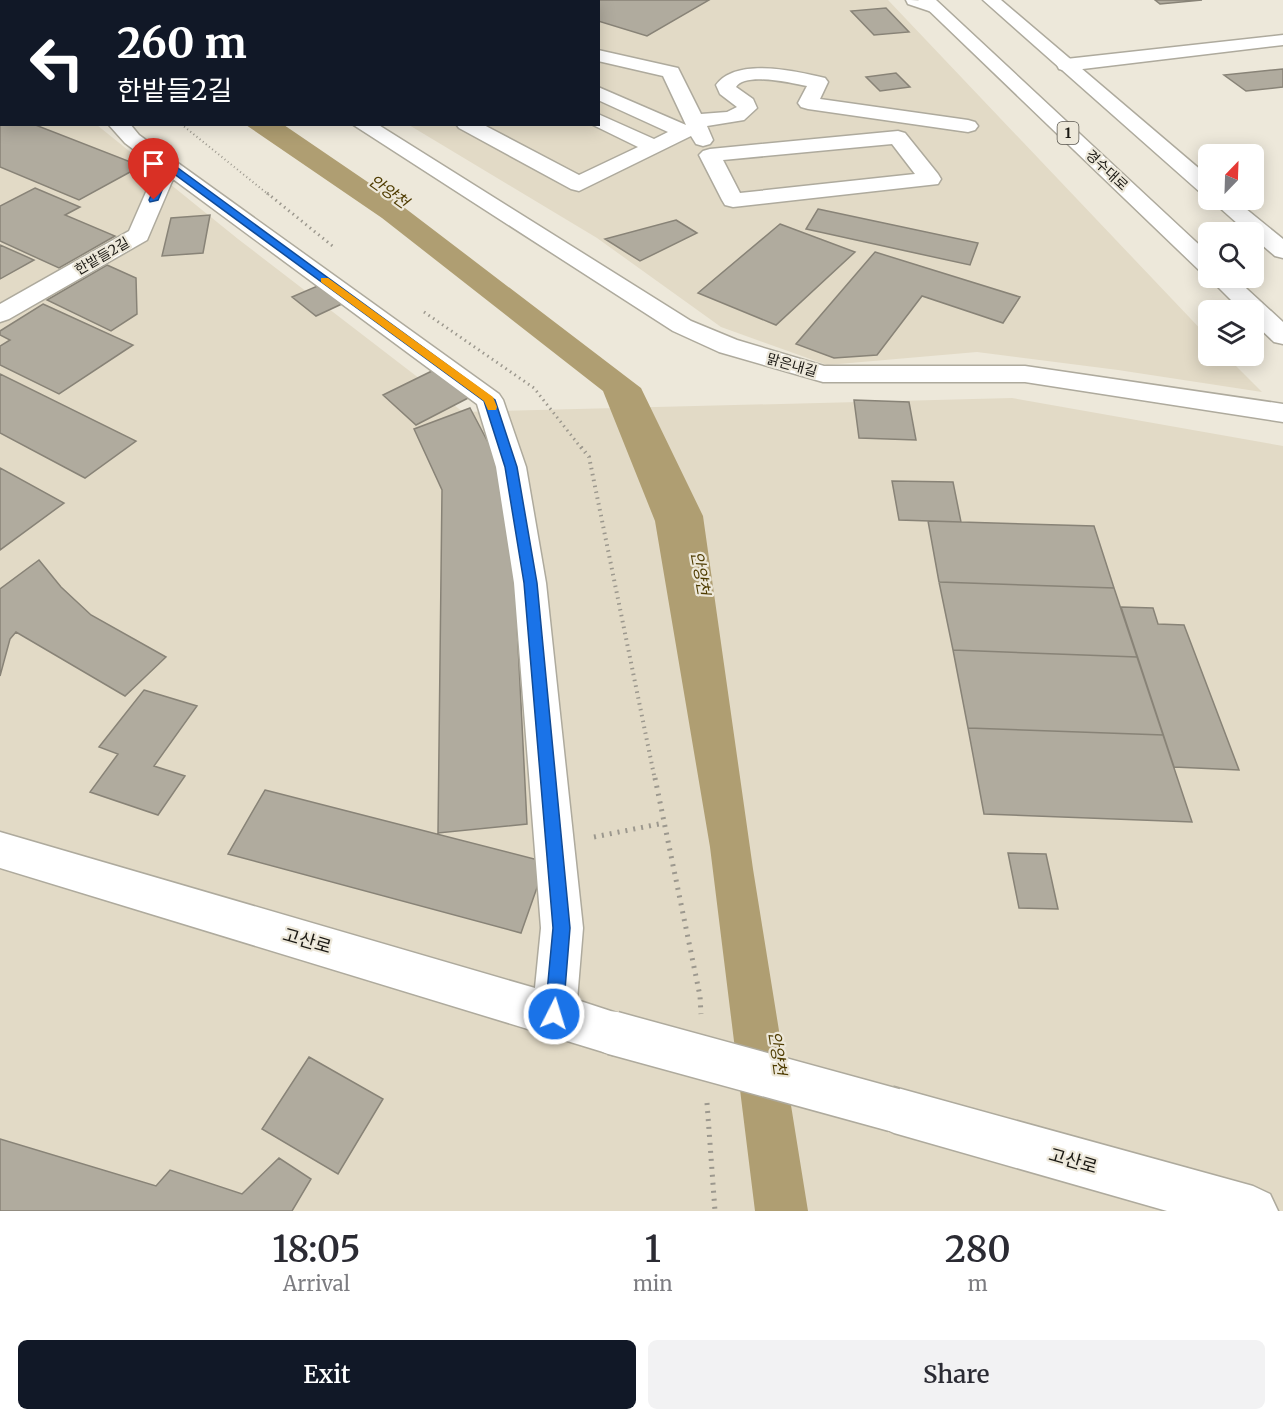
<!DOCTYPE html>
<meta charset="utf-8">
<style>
:root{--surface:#fff;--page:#f2f2f3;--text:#2b2b33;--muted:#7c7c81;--accent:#111827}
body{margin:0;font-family:Merriweather,"Noto Sans KR",serif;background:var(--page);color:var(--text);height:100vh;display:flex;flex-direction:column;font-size:22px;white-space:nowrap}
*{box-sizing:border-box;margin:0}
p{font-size:20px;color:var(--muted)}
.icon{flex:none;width:33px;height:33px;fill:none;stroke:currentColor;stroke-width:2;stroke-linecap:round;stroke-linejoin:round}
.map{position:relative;height:1211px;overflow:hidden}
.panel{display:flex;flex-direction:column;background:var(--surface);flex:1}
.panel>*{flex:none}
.top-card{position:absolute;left:0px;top:0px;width:600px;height:126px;box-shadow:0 3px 15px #0003;background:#111827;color:#fff;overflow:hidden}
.needle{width:39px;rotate:23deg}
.tools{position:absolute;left:1198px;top:144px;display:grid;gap:12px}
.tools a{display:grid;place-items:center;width:66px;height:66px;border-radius:9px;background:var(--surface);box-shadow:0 3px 15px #0003;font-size:30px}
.pin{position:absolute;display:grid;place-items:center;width:51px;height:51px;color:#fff;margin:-62px -26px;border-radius:50% 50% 50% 0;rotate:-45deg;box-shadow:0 0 6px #0007}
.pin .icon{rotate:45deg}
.me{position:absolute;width:66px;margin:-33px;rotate:5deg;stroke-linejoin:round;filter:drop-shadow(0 0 4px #0008)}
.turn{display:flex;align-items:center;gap:21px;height:126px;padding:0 18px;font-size:27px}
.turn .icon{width:78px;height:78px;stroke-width:2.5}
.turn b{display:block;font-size:42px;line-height:51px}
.eta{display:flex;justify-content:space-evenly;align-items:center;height:102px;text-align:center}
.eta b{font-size:36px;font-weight:600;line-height:42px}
.action{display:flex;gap:12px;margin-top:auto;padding:12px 18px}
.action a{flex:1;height:69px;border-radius:9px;background:var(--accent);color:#fff;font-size:24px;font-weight:600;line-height:69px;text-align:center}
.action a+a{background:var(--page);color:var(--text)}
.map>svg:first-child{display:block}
.built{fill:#e2dac6}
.water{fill:#af9e72}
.building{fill:#b0ab9e;stroke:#888377;stroke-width:1.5}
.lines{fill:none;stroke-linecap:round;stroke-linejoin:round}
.minor-casing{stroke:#aeaa9d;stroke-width:3}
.major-casing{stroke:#aeaa9d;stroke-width:3}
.path-far3{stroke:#9c988e;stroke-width:2;stroke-dasharray:1 3;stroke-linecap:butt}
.path-far2{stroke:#9c988e;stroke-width:3;stroke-dasharray:1.5 4;stroke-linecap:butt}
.path-far1{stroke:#9c988e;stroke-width:4;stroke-dasharray:1.5 4.5;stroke-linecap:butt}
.path{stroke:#9c988e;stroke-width:5;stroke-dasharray:2 6;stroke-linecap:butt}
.minor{fill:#fff;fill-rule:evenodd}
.major{fill:#fff;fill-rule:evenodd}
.minor-bridge-casing{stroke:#aeaa9d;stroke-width:46;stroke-linecap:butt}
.minor-bridge{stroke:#fff;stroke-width:43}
.route{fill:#1a73e8;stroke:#114b97;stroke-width:1.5}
.slow{fill:#f59e0b}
.labels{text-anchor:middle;stroke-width:4.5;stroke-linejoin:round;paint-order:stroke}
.shield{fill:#ede8da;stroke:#59564f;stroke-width:1.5}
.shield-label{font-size:14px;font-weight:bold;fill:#1a1813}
.far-street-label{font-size:14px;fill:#1a1813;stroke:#ede8da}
.water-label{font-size:16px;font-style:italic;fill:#4e3b00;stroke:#ede8da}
.near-street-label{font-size:18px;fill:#1a1813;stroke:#ede8da}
</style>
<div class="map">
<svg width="1283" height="1211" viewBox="0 0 1283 1211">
<rect width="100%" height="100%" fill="#ede8da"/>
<path class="built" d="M0 0 44 1 2 2V124L97 125 238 239 463 412 1012 398 1283 446V1211H0Z
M240 0H888L1209 338V356H1226L1262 392 1118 370 977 352 827 365 721 327 597 238 409 125 598 124V2Z"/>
<path class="water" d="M246 125H284L397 202 641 388 703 516 753 869 808 1211H755L710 847 655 521 603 391 382 218Z"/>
<path class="building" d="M528 0H709L647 36 598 21V2Z
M1155 0H1202L1160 4Z
M886 8 909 32 874 35 851 11Z
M1283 69V87L1246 91 1224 75Z
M896 73 910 87 880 91 866 77Z
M0 124H33L141 166 79 200 0 167Z
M35 188 80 207 65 215 115 236 59 268 0 241V206Z
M818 209 978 243 970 265 806 229Z
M210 215 203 253 162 256 171 218Z
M676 220 697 233 640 261 605 239Z
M780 224 855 252 776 325 698 293Z
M0 245 34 260 0 279Z
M875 252 1020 297 1003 323 922 296 877 355 834 358 796 344Z
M107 265 136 278 137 314 111 331 47 300Z
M322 284 346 302 316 316 292 297Z
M43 304 133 345 59 394 0 365V346L10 340 0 335V331Z
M436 369 470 397 416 425 383 395Z
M0 374 136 441 85 478 0 433Z
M854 400 909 402 916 440 859 438Z
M470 408 510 484 527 824 438 833 442 490 414 429Z
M0 468 64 503 0 550Z
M892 481 953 482 961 522 899 520Z
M928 521 1094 526 1114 588 939 582Z
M39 560 61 587 91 615 166 657 125 696 16 632 10 639 0 676V589Z
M939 582 1114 588 1137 657 953 650Z
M1121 607 1153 608 1158 624 1184 625 1239 770 1174 767Z
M953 650 1137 657 1163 735 968 728Z
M144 690 197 706 154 766 185 776 158 815 90 792 118 754 99 747Z
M968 728 1163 735 1192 822 984 814Z
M265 790 546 862 521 933 228 854Z
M1008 853 1046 854 1058 909 1019 908Z
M309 1057 383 1099 338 1174 262 1129Z
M0 1139 156 1186 170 1170 242 1194 279 1158 311 1179 292 1211H0Z"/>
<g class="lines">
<g class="minor-casing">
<path id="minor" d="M54 0H70L71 2H54Z
M210 0H226L227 2H210Z
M906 0C918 0 935 0 944 8L941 12 935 13 908 4Z
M1283 35V45L1066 71 1059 69 1057 65 1059 61 1066 59Z
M598 50 678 68 701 114 727 112 737 107 720 94 716 85C736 57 796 71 825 78L828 82 820 99 968 120 975 122 978 126 975 130 968 132 808 109 801 107 798 103 807 86C791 83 745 72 736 87L753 99 757 108 744 120 707 126 713 140 710 144 703 146 696 144 691 136 579 191 571 189 459 128 456 124H482L579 175 638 147 591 124H598V114L654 139 668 132 598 100V87L686 125 663 76 598 61Z
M2 103V116H0V104Z
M108 124H130L139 135 499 394 503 400 526 467 546 583 583 928 577 1000 629 1017 635 1033 629 1049 613 1055 0 868V832L535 988 541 928 514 583 496 467 477 404 173 179 147 240 9 319 0 322V304L129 231 157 167 125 143Z
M352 124H377L691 321 737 340 824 366H1025L1283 404V422L1025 382H823L719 352 673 331Z
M898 131 905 133 938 174 941 179 938 184 733 207 725 205 722 200 699 155 703 151 710 149ZM892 144 915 174 740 193 723 160Z
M894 1087 1253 1186 1270 1194 1278 1211H1167L894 1133 878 1126 871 1110 878 1094Z"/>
</g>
<g class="major-casing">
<path id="major" d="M918 0H936L1209 254V274L1201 272Z
M983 0H1001L1209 177V195L1201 193Z
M1211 200H1235L1283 239V258L1275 256 1254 238V232H1247Z
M1209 278H1235L1283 322V344L1274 342 1254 323V310H1241Z"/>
</g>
<path class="path-far3" d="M181 124 269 195"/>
<path class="path-far2" d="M267 193 335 248
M424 312 534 388 582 449"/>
<path class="path-far1" d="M581 447 589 457 655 780"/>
<path class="path" d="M655 778 700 996 701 1014
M594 837 664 823
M707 1103 715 1211"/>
<use href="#minor" class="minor"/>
<use href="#major" class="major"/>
<g class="minor-bridge-casing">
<path id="minor-bridge" d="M613 1033 894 1110"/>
</g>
<use href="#minor-bridge" class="minor-bridge"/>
</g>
<path class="route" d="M165 163H171L495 400 517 467 537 583 570 928 563 1014 561 1021 554 1023 548 1021 545 1014 553 928 524 583 505 467 484 401 170 171 158 200 150 202 149 200Z"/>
<path class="slow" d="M321 278H328L493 397 497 407 496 410H488L484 401 321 282Z"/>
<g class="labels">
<rect class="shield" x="1057.5" y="122" width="21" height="22" rx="4.5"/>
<g class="shield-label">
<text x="1068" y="138">1</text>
</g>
<g class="far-street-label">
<text transform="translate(1107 170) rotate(43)" y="5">경수대로</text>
<text transform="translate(102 256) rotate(-30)" y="5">한밭들2길</text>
<text transform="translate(792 365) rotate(16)" y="5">맑은내길</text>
</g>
<g class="water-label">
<text transform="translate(389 191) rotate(36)" y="6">안양천</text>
<text transform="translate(701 573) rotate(80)" y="6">안양천</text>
<text transform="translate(778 1053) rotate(82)" y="6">안양천</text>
</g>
<g class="near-street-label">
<text transform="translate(307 941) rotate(16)" y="6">고산로</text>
<text transform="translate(1073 1161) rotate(16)" y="6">고산로</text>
</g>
</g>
</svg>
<div class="tools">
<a><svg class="needle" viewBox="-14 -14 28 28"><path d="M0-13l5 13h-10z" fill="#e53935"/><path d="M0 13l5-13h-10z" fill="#7c7c81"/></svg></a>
<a><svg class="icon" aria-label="search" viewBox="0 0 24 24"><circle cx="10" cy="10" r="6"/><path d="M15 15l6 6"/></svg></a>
<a><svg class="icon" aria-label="layers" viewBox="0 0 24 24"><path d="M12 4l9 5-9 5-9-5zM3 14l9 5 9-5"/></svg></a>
</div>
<div class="pin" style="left:154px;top:200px;background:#d93025"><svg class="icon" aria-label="arrive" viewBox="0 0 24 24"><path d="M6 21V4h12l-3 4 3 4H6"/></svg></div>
<svg class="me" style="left:554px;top:1014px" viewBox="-20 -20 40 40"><circle r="17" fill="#1a73e8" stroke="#fff" stroke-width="3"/><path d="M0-11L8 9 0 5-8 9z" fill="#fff"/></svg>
<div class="top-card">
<div class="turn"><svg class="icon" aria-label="left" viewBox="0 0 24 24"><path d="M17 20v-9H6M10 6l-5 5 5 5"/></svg><div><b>260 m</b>한밭들2길</div></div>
</div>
</div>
<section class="panel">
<div class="eta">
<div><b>18:05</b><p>Arrival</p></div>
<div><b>1</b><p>min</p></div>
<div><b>280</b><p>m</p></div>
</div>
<div class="action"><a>Exit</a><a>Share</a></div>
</section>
